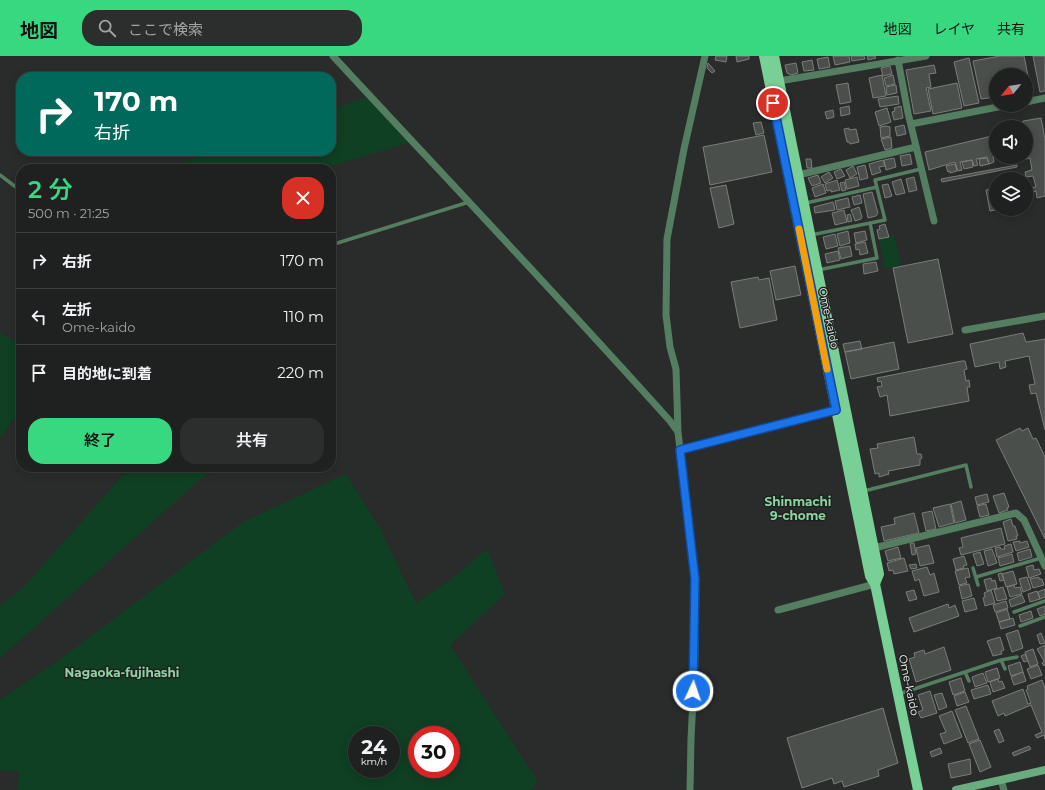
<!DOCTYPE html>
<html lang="ja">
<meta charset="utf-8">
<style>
:root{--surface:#1f2120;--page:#2c2e2d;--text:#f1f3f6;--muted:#a1a3a5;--line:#3c3e3e;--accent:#38d880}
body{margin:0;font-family:Montserrat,"Noto Sans JP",sans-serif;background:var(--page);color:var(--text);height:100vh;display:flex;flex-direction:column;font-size:15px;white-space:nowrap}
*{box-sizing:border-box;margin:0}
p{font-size:13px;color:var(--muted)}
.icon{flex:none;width:22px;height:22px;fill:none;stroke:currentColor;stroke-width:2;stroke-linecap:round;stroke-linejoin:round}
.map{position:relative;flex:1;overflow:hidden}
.panel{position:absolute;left:16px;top:108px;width:320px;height:308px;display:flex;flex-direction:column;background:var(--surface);border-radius:16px;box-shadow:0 2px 10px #0003,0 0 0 1px var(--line)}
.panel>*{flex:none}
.hud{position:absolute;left:16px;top:16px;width:320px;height:84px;border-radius:16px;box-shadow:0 2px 10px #0003,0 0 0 1px var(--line);background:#00695c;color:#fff;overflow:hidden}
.needle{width:26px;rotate:240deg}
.tools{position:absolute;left:989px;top:12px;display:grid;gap:8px}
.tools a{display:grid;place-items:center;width:44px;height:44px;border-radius:50%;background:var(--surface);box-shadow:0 2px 10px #0003,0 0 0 1px var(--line);font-size:20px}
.speed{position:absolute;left:348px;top:670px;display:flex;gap:8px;font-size:20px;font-weight:700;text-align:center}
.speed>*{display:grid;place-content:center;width:52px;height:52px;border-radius:50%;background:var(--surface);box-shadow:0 2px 10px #0003,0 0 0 1px var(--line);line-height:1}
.speed small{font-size:10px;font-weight:400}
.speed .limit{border:6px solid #d22;background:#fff;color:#111}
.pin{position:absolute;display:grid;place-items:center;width:34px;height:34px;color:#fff;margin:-17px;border:2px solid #fff;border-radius:50%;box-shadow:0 1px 4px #0007}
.me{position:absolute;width:44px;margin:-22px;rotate:3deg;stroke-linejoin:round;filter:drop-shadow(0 0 3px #0008)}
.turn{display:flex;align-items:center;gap:14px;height:84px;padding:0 12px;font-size:18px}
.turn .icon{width:52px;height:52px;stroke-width:2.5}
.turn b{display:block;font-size:28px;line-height:34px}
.round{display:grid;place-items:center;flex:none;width:42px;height:42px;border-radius:16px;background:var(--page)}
.summary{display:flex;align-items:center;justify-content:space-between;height:68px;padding:0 12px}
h1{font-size:24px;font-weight:600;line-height:30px;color:var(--accent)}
.cta{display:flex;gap:8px;margin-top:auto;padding:8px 12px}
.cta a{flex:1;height:46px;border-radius:16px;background:var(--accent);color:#111;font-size:16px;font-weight:600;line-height:46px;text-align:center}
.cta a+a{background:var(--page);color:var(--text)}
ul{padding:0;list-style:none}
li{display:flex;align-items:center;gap:12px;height:56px;padding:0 12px;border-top:1px solid var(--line)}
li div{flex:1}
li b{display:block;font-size:15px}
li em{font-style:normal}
header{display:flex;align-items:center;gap:24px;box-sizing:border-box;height:56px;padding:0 20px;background:var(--accent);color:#111}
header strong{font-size:19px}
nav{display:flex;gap:22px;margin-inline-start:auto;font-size:14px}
.search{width:280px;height:36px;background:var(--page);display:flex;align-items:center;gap:10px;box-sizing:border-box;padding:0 14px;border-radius:16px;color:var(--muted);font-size:15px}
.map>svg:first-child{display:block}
.green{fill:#0f4023;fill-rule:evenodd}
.building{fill:#4b4f4c;stroke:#7a7d7a}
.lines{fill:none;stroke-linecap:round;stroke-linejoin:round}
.lane{stroke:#547d61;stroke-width:3.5}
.street{stroke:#547d61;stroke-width:7}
.secondary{stroke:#69ac7f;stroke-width:8}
.primary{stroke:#78d096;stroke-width:10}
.route-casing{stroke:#114b97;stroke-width:10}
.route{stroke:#1a73e8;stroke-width:7}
.slow{stroke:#f59e0b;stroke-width:7}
.labels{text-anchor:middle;stroke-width:3;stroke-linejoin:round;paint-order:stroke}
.street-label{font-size:11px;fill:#f3f5f3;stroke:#1f2220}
.neighbourhood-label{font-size:12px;font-weight:bold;fill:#8cd3a2;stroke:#1f2220}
</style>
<header>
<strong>地図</strong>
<div class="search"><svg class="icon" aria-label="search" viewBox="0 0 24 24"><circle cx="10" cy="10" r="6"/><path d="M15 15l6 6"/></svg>ここで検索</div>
<nav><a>地図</a><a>レイヤ</a><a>共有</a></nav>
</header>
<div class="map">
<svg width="1045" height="734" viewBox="0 0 1045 734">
<rect width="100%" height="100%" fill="#292c2a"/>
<path class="green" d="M370 40 411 86 321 113H189L181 107 215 95H331V54Z
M894 179 901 209 885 213 879 183Z
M0 277 21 289V353L0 382Z
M130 411H220L202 422 0 602V550L23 532Z
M346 418 380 473 416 547 449 525 487 493 505 538 450 589 538 726 530 734H18L19 715 0 714V644L55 607 243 466ZM357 679H391V713H357ZM417 679H451V713H417Z"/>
<path class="building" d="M716 0H727L726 6 715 4Z
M736 0H749V3L737 6Z
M833 0H849L850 6 835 9Z
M851 0H864L865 3 852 5Z
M867 0H875L876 2 868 4Z
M1000 0H1024L1032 39 1026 40V19H996V41L981 43 973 5Z
M1033 0H1045V35L1040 36Z
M828 1 830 11 819 13 817 3Z
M969 2 979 47 964 50 954 6Z
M812 4 814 14 804 15 802 6Z
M708 7 715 15 712 17 707 12Z
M796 7 798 17 791 19 787 17 785 9Z
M934 9 936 17 929 18 931 31 926 32 931 55 914 58 906 14Z
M890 10 892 18 883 20 881 12Z
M882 19 886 40 873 42 869 22Z
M893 19 895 28 886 30 884 22Z
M848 27 851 46 840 48 836 29Z
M957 27 962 52 933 58 928 33Z
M896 29 897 37 887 39 886 31Z
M898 40 899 48 880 51 878 43Z
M849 50 850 58 841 60 840 52Z
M901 50 903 62 894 64 892 56 895 55 894 52Z
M887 52 891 66 879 70 875 56Z
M833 54 834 61 827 63 825 56Z
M1041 62 1045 83V140L1037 142 1036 135 1030 137 1029 132 1036 131 1033 120 1026 121 1025 116 1032 114 1030 102 1022 104 1021 101H1026V71H1024L1023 65Z
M761 66 764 77 756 79 753 67Z
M904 69 906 78 897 80 895 71Z
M886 70 890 71V80L881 82 880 71Z
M849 72V74L856 73 859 86 850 88 849 86H847L844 73Z
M764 79 772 116 710 129 703 91Z
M996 79V99L993 100 994 106 989 108 987 101 976 103 978 109 974 110 972 104 960 106 962 114 958 115 955 106 929 114 925 96Z
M891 81 892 92 885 94 881 83Z
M910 98 912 108 902 110 900 100Z
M894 102 896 111 886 114 884 104Z
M987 102 989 108 980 110 979 103Z
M806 103H811L812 112H807Z
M883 104 885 110 879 111 881 116 872 119 869 108Z
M972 104 973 111 964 113 962 106Z
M955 108 957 115 950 117V115L948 116 946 110Z
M865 109 868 122 860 124 857 111Z
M1017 109V111L942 126 941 123Z
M853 110 857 118 850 122 846 114Z
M841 113 845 120 837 123 834 116Z
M829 116 833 122 825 127 821 121Z
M818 119 821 127 812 130 808 122Z
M857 121 859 130 847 133 845 124Z
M914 121 917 134 909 136 906 123Z
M901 123 905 137 896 139 892 126Z
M837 124 840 134 831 136V134L827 135 825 128Z
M844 126 846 134 842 135 840 127Z
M823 128 826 137 815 141 812 132Z
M888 128 892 140 885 142 882 129Z
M726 129 734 168 719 172 710 132Z
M990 133 995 154 990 155 986 134Z
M872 136 878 157 876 160 868 162 863 138Z
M1028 137 1030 148 1027 149 1026 138Z
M860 139 862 147 854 149 852 141Z
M848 142 850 151 837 154 835 145Z
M833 146 835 154 815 157 814 151Z
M859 151 862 161 861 163 855 165 851 154Z
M844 154 847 166 835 169 832 157Z
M850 158 852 165 848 166 847 159Z
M885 168 889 181 879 183 877 174 880 173 879 170Z
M848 175 850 187 840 190 837 178Z
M865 175 867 184 856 187 854 177Z
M835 178 838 190 826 193 823 181Z
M865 186 868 197 860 199 859 193 856 194 855 188Z
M850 190 852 200 841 203 838 192Z
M838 195 840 204 827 207 825 198Z
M938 203 953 278 908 287 893 212Z
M876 206 878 215 864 218 863 208Z
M795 210 801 239 776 244 770 215Z
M758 221 759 224 769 222 777 264 740 272 731 226Z
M1023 277 1026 286 1045 283V374L1036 337 1031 338 1029 329 1035 328 1029 300 1005 305 1006 311 1000 313 999 306 975 311 970 288Z
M860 285 862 293 845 296 843 288Z
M894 286 899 313 851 323 845 296Z
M962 305H965L967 313 964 314 966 325 969 324 970 331H967L969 345 890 360 887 339 880 341 877 331 882 330 881 325 878 326 877 322Z
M1020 372 1022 375 1028 372 1033 383 1036 382 1045 401V483L996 384Z
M914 381 917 398H921L922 402 920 403V409L888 415 889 418 879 421V417L875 418 870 393 878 392 877 388Z
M1004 437 1009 451 1007 452 1008 454 999 457 993 440Z
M987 438 989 446 977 449 975 441Z
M961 445 966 464 955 467 951 448Z
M950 448 954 467 939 471 933 452Z
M986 448 989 459 980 461 977 450Z
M932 455 936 473 926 475 922 457Z
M914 457 919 477 884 485 881 471 895 468 894 462Z
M1011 463 1013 470H1015L1018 480H1016L1017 483 1008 485 1003 466Z
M1001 472 1005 488 961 499 959 492 963 491 961 482Z
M1020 485V487L1027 485 1029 491 1016 495 1013 486Z
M910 487H914L916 498 912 499Z
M1011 488 1013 496 997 501 995 492 1000 491 1001 493H1005L1004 490Z
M929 489 934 507 920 510 916 492Z
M898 491 901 502 888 505 885 495Z
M992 493 997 507 988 510 984 495Z
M1030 493 1032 501 1019 505 1017 497Z
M980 496 984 508 977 510 973 498Z
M1012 498 1014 506 1000 510 998 502Z
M964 500 967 509 963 510 964 512 956 514 953 503Z
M904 502 908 515 894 518 893 514 889 515 887 507Z
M916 508 917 512 911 513 909 509Z
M1033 509 1034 514 1039 513 1041 518 1029 522 1026 511Z
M927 511 930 519 934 517 939 536 924 540 919 523 915 525 912 515Z
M968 512 970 521 965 522 967 527 959 529 955 515Z
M1013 515 1017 528 1006 531 1002 518Z
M1002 517 1004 524 1000 525 998 518Z
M1027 521 1031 533 1023 536 1019 523Z
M1039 521V523H1042L1044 529 1033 532 1030 523Z
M991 522 992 525 995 524 997 532 987 535 984 524Z
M969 528 972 540 962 543 959 530Z
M1014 529 1015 532 1020 531 1022 538 1010 541 1007 531Z
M1003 531 1007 543 997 545 994 534Z
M1045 533V541L1040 543 1038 536Z
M914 534 917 543 909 545 906 536Z
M991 534 995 547 985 550 983 542 985 541 984 537Z
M1037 535 1040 543 1030 546 1028 538Z
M1022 539 1025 546 1011 551 1009 544Z
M974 542 977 553 965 556 962 545Z
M1006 545 1008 552 995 556 993 549Z
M948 548 949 552 955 549 959 560 914 576 909 562Z
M1045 550V558L1040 560 1037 553Z
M1007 553 1010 563 999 566 996 557Z
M1031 555 1033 562 1021 566 1019 559Z
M1013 562 1015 569 1001 573 999 566Z
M1018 574 1023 592 1012 596 1006 578Z
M1041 577 1045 587 1040 588 1037 579Z
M1000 581 1004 594 1001 595 1002 598 993 600 987 585Z
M1045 589V609L1044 610 1042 607 1044 605 1037 593Z
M944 591 951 614 916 626 909 603 915 601 914 597 924 594 925 598Z
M1033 593 1038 608 1030 611 1025 596Z
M1025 598 1028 605 1024 606 1021 600Z
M1020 606 1023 616 1011 620 1008 610Z
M1038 609 1042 619 1031 623 1027 613Z
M997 612 1000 622 988 626 985 616Z
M1023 616 1026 625 1014 629 1011 621Z
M983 617 987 627 975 631 972 621Z
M961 622 965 635 953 639 949 626Z
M998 623 999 626 1002 625 1005 632 993 636 990 626Z
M1042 624 1045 632V683L1044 679 1037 682 1035 679 1042 676 1031 649 1005 660 1004 657 998 660 992 645 1023 633 1028 648 1031 647 1026 634 1028 633 1027 630Z
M988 629 991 638 974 643 971 634Z
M930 635 937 657 921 662 918 656 923 654 918 639Z
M965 636 969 646 957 650 954 640Z
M942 637 947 651 939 654 934 639Z
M966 650 979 683 968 687 955 654Z
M883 652 898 707 878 714 879 720 844 731 842 725 834 728 832 722 802 732 787 682Z
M952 655 962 681 944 688 940 678 946 676 939 660Z
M999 673 1004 685 999 687 994 675Z
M980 684 991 711 980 716 969 688Z
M1029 690 1031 693 1014 700 1012 697Z
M940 692 942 697 932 701 930 696Z
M970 703 971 718 951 722 948 708Z"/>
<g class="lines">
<path class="lane" d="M0 119 21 135
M806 147 877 131
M811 179 885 164 875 124 921 113
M331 189 469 146
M818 214 877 202 870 167
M864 435 966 409 971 431
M973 512 978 529
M976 521 1041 502
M1014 556 1045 545
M1020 570 1045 561
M1001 604 1005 613
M965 616 969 625
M899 638 1001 604 1017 601"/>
<path class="street" d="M333 0C446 122 560 242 670 365L678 376
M898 4 908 57 934 165
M779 25 926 0
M1026 46 1045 42
M911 68 1008 49
M798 119 916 91
M965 274 1045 260
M680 394 840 353
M874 492 1016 457 1024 464 1045 510
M778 554 875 528
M1001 724 1004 734
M690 734 691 683 695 603V523L678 376 676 313 670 291 666 259 667 183 684 93 705 0"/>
<path class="secondary" d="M956 734 1045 714"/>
<path class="primary" d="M764 0 870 520 875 528 918 734
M774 0 879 518 875 528"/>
</g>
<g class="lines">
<g class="route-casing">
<path id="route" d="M693 635 695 523 680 394 836 354 773 47"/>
</g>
<use href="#route" class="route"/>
<path class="slow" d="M799 173 827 313"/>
</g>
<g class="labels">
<g class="street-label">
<text transform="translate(829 262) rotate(78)" y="4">Ome-kaido</text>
<text transform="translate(909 629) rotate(78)" y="4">Ome-kaido</text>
</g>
<g class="neighbourhood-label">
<text x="798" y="450">Shinmachi<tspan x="798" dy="14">9-chome</tspan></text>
<text x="122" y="621">Nagaoka-fujihashi</text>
</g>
</g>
</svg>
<div class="tools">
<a><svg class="needle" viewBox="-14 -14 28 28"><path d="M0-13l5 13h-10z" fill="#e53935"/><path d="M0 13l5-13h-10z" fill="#a1a3a5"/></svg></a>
<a><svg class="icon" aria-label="sound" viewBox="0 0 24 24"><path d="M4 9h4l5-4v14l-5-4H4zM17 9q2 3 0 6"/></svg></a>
<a><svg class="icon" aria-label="layers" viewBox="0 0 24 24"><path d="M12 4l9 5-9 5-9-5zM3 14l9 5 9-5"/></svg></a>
</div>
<div class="speed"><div>24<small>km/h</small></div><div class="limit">30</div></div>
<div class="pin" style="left:773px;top:47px;background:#d93025"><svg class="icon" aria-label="arrive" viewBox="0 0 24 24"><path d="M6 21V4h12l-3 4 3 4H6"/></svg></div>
<svg class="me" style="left:693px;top:635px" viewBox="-20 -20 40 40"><circle r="17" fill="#1a73e8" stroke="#fff" stroke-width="3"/><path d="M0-11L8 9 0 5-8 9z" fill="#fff"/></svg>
<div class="hud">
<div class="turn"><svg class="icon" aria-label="right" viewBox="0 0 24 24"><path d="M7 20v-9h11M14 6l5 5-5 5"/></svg><div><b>170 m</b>右折</div></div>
</div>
<section class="panel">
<div class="summary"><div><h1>2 分</h1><p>500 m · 21:25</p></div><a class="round" style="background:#d93025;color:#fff"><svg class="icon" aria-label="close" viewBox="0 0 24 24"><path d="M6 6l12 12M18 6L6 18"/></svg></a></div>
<ul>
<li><svg class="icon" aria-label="right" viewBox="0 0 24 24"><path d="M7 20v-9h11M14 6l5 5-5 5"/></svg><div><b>右折</b></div><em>170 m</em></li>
<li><svg class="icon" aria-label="left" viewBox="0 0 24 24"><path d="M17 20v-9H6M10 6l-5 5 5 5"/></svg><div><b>左折</b><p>Ome-kaido</p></div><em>110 m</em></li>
<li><svg class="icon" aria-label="arrive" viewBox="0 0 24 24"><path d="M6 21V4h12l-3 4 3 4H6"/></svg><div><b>目的地に到着</b></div><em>220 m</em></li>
</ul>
<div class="cta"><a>終了</a><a>共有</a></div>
</section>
</div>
